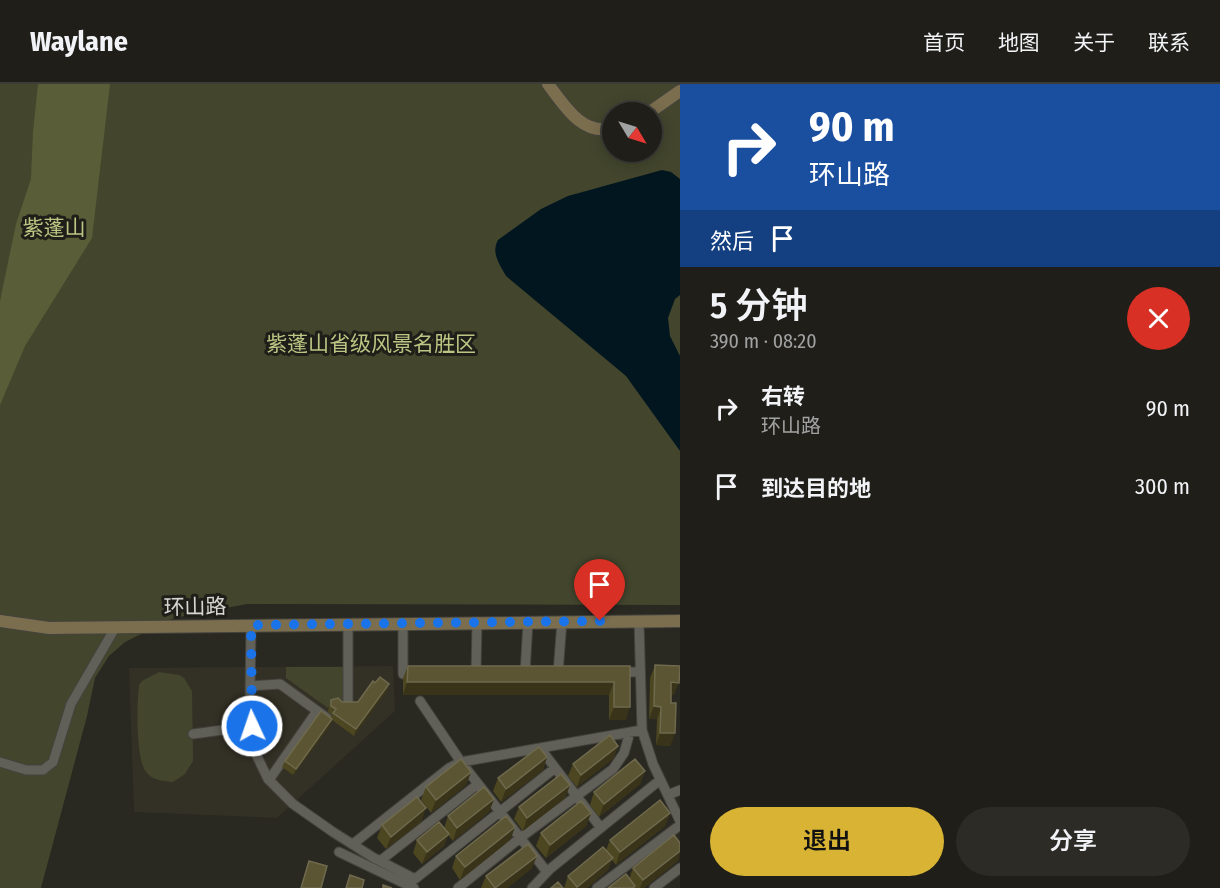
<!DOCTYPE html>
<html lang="zh">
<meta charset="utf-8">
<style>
:root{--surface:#1f1e19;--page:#2c2b26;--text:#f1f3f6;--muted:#a1a2a2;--line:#3c3c38;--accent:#d9b434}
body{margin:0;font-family:"Fira Sans Condensed","Noto Sans SC",sans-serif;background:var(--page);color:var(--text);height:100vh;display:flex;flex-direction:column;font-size:22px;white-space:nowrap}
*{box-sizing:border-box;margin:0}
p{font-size:20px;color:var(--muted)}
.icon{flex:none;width:33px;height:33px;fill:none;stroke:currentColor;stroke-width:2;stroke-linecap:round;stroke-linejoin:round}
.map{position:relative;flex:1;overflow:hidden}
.side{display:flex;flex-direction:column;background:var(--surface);width:540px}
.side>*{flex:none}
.banner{background:#1a4fa0;color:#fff;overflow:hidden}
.needle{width:39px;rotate:128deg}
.controls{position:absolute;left:602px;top:18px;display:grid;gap:12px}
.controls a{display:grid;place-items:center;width:60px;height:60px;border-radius:50%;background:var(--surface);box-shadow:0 3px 15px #0003,0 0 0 2px var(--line);font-size:30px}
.pin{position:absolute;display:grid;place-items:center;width:51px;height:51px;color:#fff;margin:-62px -26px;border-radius:50% 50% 50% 0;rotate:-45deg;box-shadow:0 0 6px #0007}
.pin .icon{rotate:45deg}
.me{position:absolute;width:66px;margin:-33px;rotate:357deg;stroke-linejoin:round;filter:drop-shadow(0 0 4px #0008)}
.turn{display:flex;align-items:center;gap:21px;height:126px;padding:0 30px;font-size:27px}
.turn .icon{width:78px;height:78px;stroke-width:2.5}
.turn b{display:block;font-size:42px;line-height:51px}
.then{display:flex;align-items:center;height:57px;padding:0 30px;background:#0003;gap:12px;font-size:22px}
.round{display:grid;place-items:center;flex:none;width:63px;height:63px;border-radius:32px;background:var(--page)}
.summary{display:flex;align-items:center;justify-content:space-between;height:102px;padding:0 30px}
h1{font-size:36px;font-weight:600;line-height:45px}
.button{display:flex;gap:12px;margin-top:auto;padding:12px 30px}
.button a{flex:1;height:69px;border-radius:36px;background:var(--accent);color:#111;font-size:24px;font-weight:600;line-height:69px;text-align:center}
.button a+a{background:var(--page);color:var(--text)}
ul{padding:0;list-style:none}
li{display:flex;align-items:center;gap:18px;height:78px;padding:0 30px}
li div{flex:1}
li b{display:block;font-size:22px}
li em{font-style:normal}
header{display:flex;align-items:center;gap:36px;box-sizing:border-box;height:84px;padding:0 30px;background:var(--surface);border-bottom:2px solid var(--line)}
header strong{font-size:28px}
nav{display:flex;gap:33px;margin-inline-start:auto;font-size:21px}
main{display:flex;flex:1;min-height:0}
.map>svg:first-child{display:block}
.built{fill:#333125}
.green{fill:#43462d;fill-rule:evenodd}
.forest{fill:#595e38}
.water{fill:#021620}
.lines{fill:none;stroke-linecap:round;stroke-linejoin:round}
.street-casing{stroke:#44433e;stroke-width:11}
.secondary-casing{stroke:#44433e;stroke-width:14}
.street{stroke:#616058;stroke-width:9}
.secondary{stroke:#7b6e4f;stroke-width:12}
.wall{fill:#4c4621}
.shaded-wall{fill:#383319}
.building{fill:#5b5534;stroke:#6f6a4d;stroke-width:1.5}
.route{stroke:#1a73e8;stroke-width:10;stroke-dasharray:0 18}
.labels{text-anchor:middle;stroke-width:6;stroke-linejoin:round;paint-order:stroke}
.park-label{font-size:21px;fill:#bcc583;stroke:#1f1e18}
.street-label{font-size:21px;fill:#d7d6d2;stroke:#1f1e18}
</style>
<header>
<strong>Waylane</strong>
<nav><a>首页</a><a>地图</a><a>关于</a><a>联系</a></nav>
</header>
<main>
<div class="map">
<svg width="680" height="804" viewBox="0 0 680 804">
<rect width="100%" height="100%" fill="#292821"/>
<path class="built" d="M393 582 395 627 277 734 134 728 129 584Z"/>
<path class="green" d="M0 0H680V521L247 520 174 534 125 558 109 572 95 594 87 632 41 804H0ZM612 28H651V68H612Z
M286 583H346L344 625 329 622 328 624 286 594Z
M159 588 179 591 184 594 192 607 193 677 185 690 173 698C164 697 154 697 147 689 135 677 137 618 139 601L142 597Z"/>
<path class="forest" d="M38 0H110L92 154 25 262 0 321V217L16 140 31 95 33 48Z"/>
<path class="water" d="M662 86 671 88 680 95V211L675 215 668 234 670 252 680 272V367L626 292 506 192C499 179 491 169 498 156L541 125 568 112Z"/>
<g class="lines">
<g class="street-casing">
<path id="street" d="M639 537 642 646 653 680 680 737
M403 539V590H416
M251 541 250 610 253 664 268 695 293 720 333 748 374 774 415 795 555 684
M619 588H640
M525 589 528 538
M558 589 562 537
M476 590 477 538
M250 602 280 600 327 634
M420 617 461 678 547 788
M348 625V540
M193 650 252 642
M540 664 601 744
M0 678 26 686H43L53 678 71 620 115 544
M269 696 317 627
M668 711 680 706
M353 760 449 684 461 678 642 646
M339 768 414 804
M380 777 478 700
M458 804 520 754 613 685 624 669 630 648
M532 804 550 785 660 696
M597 804 680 741
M654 804 680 784"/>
</g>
<g class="secondary-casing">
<path id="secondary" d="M548 0C564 21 582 52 612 44
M650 28 680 7
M0 537 49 544 680 537"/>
</g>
<use href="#street" class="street"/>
<use href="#secondary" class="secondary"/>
</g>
<path class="wall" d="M655 581 674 611H671V619L675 649 670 662 656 661 657 635H649L650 594Z
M408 582H630L626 636H609V611H403V594Z
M387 607 354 652 332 636 330 642 293 691 282 683 285 677 331 635 332 631 328 628 329 622 331 616 342 618H358Z
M618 662 613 675 577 703 568 692 573 680Z
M547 673 543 686 501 718 493 707 498 694Z
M645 687 640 700 599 733 590 721 594 708Z
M471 688 466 701 431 729 421 716 426 703Z
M570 701 565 714 523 747 514 735 519 723Z
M494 715 489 728 453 757 448 751 444 762 422 780 413 769 417 756 444 744 448 732Z
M591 729 586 742 546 774 536 762 541 749Z
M670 729 665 742 616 781 612 776 608 786 587 804H564L568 792 606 766 610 756Z
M422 737 386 765 377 754 382 741Z
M515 743 510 756 460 796 452 784 456 772Z
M679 776 644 804H608L629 795 633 784Z
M532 784 507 804H481L486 792Z"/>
<path class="shaded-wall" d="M407 598H614L609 611H403Z
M671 598 679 599 674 611H667Z
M389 600 387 607 354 652 356 645Z
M654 622 661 623 657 635H649Z
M614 623H630L626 636H609Z
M332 635 330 642 293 691 296 685Z
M660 649H675L670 662 656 661Z
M618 662 613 675 577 703 581 691Z
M547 673 543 686 501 718 506 705Z
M645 687 640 700 599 733 604 720Z
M471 688 466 701 431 729 436 716Z
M570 701 565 714 523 747 527 734Z
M494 715 489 728 453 757 457 744Z
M426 724 422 737 386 765 391 753Z
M591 729 586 742 546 774 550 761Z
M670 729 665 742 616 781 620 768Z
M515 743 510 756 460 796 465 783Z
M449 750 444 762 422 780 427 768Z
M680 767 679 776 644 804H640L643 796Z
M537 772 532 784 507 804H495Z
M613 774 608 786 587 804H577Z"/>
<path class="building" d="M655 581 680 582 679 599 671 598V619H676L675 649H660L661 623 654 622Z
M408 582H630V623H614V598H407Z
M380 593 389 600 356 645 333 629 336 625 331 622V616L338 614 342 618H358L373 597 375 599Z
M321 627 332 635 296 685 285 677Z
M610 651 618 662 581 691 573 680Z
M539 663 547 673 506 705 498 694Z
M461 675 471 688 436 716 426 703Z
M635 675 645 687 604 720 594 708Z
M561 690 570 701 527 734 519 723Z
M484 703 494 715 457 744 448 732Z
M417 713 426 724 391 753 382 741Z
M660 716 670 729 620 768 610 756Z
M581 717 591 729 550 761 541 749Z
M506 732 515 743 465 783 456 772Z
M439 738 449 750 427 768 417 756Z
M674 751 680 759V767L643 796 633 784Z
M528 760 537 772 495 804 486 792Z
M603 763 613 774 577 803 568 792Z
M309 777 327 782 321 804H301Z
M626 790 635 802 633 804H608Z
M350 791 364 796 362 804H346Z
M558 798 563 804H551Z
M383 801 392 804H383Z"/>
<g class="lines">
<path class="route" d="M252 642 251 541 600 537"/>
</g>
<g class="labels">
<g class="park-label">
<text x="54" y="151">紫蓬山</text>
<text x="371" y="267">紫蓬山省级风景名胜区</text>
</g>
<g class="street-label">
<text transform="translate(195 523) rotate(-1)" y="7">环山路</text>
</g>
</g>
</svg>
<div class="controls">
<a><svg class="needle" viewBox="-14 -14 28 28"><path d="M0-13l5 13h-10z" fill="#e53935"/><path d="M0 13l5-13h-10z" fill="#a1a2a2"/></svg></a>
</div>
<div class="pin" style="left:600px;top:537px;background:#d93025"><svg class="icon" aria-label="arrive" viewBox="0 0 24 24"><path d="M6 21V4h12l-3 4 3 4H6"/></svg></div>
<svg class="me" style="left:252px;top:642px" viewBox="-20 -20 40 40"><circle r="17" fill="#1a73e8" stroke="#fff" stroke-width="3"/><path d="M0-11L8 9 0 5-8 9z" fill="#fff"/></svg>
</div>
<section class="side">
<div class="banner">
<div class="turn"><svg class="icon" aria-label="right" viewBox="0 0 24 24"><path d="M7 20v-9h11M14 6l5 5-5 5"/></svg><div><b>90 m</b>环山路</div></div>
<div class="then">然后<svg class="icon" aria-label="arrive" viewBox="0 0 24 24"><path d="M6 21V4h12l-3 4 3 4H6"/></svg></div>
</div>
<div class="summary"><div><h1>5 分钟</h1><p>390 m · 08:20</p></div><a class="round" style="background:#d93025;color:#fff"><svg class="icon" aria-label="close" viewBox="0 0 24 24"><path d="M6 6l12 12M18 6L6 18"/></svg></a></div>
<ul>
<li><svg class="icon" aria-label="right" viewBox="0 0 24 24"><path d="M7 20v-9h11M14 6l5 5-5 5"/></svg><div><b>右转</b><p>环山路</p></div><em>90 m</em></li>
<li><svg class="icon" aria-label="arrive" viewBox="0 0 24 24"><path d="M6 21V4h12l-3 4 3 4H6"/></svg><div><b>到达目的地</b></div><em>300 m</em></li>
</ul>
<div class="button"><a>退出</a><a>分享</a></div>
</section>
</main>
